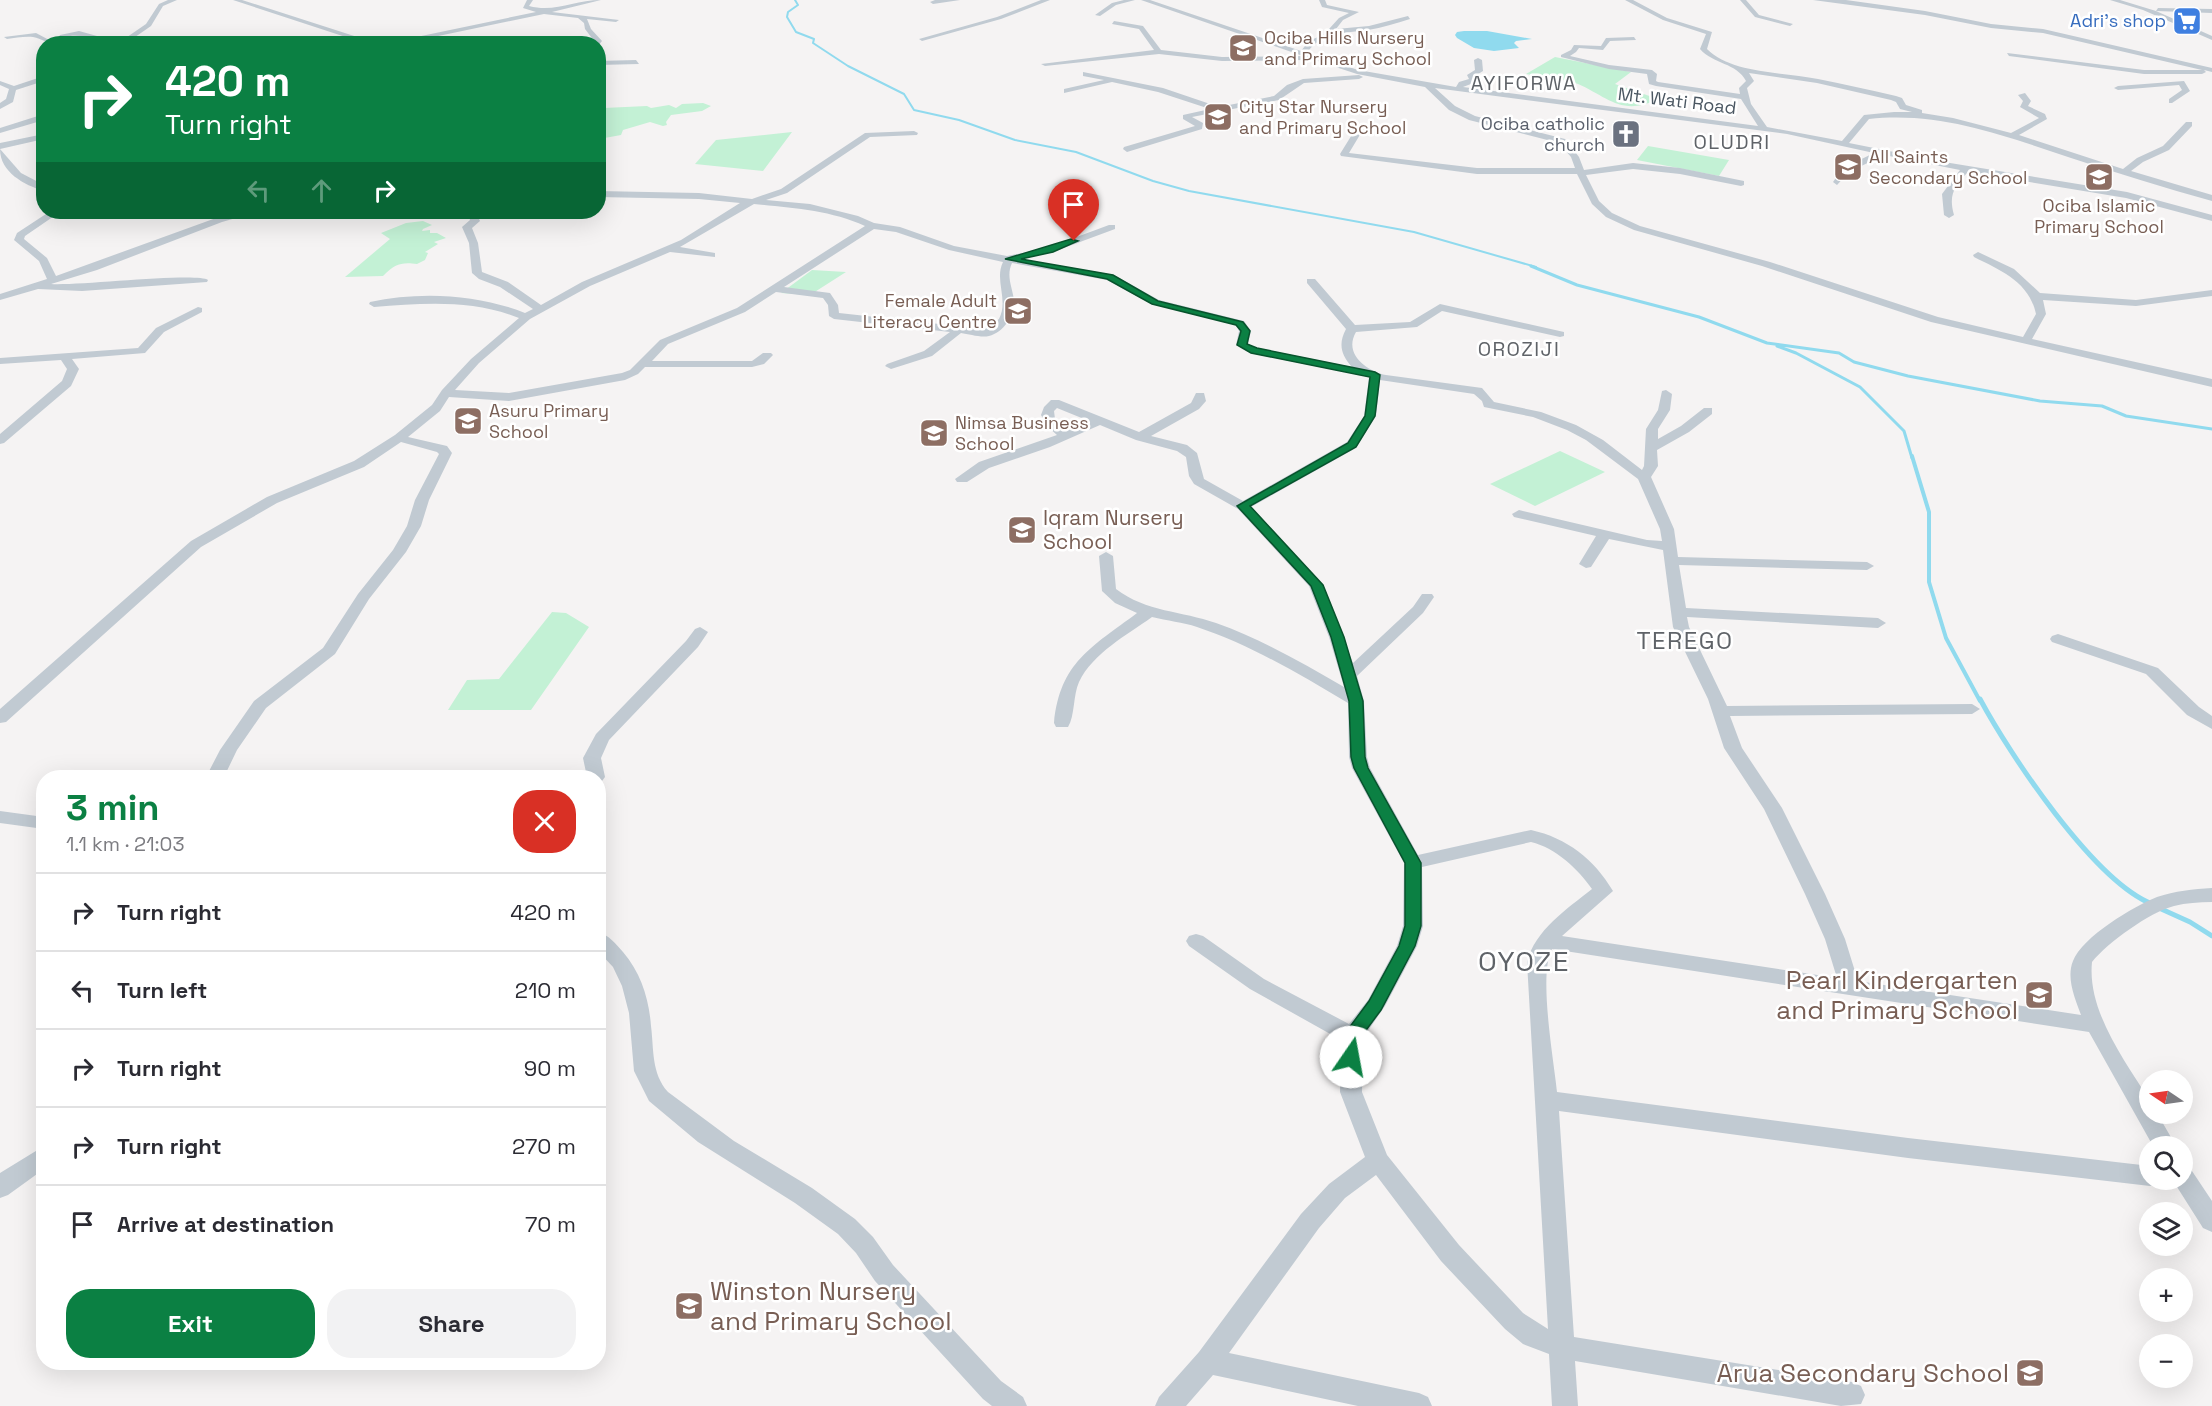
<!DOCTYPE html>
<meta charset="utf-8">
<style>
:root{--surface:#fff;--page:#f2f2f3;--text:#2b2b33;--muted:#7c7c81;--line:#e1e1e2;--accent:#0b8043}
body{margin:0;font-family:"Space Grotesk",sans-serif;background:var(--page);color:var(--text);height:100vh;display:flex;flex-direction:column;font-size:22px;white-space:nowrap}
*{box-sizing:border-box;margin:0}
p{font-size:20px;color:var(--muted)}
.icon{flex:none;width:33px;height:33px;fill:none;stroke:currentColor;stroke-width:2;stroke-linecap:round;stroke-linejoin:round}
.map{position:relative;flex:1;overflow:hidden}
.details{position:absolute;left:36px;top:770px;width:570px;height:600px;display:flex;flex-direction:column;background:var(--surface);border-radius:24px;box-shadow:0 6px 24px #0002}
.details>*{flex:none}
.guide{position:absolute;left:36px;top:36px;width:570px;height:183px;border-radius:24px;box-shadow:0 6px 24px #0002;background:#0b8043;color:#fff;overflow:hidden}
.needle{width:39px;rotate:283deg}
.fabs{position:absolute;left:2139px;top:1070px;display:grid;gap:12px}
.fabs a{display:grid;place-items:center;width:54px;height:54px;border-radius:50%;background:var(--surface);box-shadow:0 6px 24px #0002;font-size:30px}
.pin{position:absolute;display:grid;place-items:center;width:51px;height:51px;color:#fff;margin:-62px -26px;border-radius:50% 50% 50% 0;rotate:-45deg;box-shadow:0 0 6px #0007}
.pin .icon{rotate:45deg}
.me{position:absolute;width:66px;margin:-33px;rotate:12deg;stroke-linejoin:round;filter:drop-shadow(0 0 4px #0008)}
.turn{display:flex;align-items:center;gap:21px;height:126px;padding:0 30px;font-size:27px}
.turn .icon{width:78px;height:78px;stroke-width:2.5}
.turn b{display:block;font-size:42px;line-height:51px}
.lanes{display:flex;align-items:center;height:57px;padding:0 30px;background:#0003;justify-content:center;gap:30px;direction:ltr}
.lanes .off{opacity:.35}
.round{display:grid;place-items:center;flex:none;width:63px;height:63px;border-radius:24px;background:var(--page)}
.overview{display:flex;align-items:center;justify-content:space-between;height:102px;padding:0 30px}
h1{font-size:36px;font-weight:700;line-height:45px;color:var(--accent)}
.button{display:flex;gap:12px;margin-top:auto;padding:12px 30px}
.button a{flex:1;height:69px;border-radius:24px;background:var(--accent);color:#fff;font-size:24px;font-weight:700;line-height:69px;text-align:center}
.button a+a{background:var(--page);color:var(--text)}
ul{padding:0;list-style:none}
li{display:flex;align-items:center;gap:18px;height:78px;padding:0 30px;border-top:2px solid var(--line)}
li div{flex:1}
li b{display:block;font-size:22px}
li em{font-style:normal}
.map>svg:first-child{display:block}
.green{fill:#c3f1d5}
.water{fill:#90daee}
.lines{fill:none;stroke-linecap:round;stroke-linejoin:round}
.stream-far3{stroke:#90daee;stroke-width:2}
.stream-far2{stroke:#90daee;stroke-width:3}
.stream-far1{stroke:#90daee;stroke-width:4}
.stream{stroke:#90daee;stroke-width:5}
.street{fill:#c1cad2;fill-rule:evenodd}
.route{fill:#0b8043;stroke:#07532c;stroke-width:1.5}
.labels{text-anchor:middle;stroke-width:5;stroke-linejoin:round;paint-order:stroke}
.far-shop-label{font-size:18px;fill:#366cbe;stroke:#fff;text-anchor:end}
.far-education-label{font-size:18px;fill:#785e54;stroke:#fff;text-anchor:start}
.far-street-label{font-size:18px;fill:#4a5661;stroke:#fff}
.far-worship-label{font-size:18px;fill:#5b616d;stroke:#fff;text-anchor:end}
.far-quarter-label{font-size:20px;letter-spacing:1.5px;fill:#5f6368;stroke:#fff}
.education-label{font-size:21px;fill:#785e54;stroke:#fff;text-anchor:start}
.quarter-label{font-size:24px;letter-spacing:1.5px;fill:#5f6368;stroke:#fff}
.near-education-label{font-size:26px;fill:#785e54;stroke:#fff;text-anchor:end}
.near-quarter-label{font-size:28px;letter-spacing:1.5px;fill:#5f6368;stroke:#fff}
</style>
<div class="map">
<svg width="2212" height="1406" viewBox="0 0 2212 1406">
<rect width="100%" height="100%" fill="#f5f3f3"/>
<path class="green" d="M1555 57 1631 72 1615 84 1658 99C1622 117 1608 97 1578 84 1563 78 1543 77 1526 74Z
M703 103 711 106 702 111 671 115 666 122 667 125 663 126 650 122 623 130 621 135 599 139V106L604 108 647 106 651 108 669 105 676 108 682 104Z
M792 132 763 171 695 164 716 140Z
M1648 146 1729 160 1719 176 1637 160Z
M423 221 432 225 423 229 422 231 430 230V233H437L446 238 434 242 438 244 425 252 428 253 425 260 417 264C401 262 395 264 383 276L345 277 390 239 381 233 406 223Z
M812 270 846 272 810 295 781 293Z
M1560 451 1605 472 1535 506 1490 484Z
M552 612 566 613 589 627 531 710H448L467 680 499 679Z"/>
<path class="water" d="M1464 31H1487L1532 39 1516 41 1514 43 1519 48 1494 51 1474 48 1457 38 1455 35 1457 32Z"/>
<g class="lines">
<path class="stream-far3" d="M795 0 798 5 788 12 787 17 796 32 814 39 813 43 848 66 904 94 914 110 959 120 1015 140 1076 152 1153 181 1189 191 1414 232 1536 267"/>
<path class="stream-far2" d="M1531 266 1577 285 1699 317 1767 343 1839 353 1854 362 1908 376 2040 401 2102 406 2126 416 2212 429
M1777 346 1796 353 1860 387 1904 431 1912 458"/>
<path class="stream-far1" d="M1912 456 1929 512V582L1946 638 1980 701"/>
<path class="stream" d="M1980 699C2010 755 2094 881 2152 904
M2159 908 2190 922 2212 936"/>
<path class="street" d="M168 0H177L163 6 151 26 125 44H117L146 24 159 4Z
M233 0H242L379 44H367Z
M527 0H533L529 6C555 13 574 0 601 0L552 12 619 20 616 22 587 19 591 29 602 41 598 46 585 29 584 23 578 18 544 14 400 44H383L536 12 523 8Z
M935 0H960L933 4 930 2Z
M1041 0H1050L1001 19 922 41 919 39 997 17Z
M1124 0H1135L1116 5 1100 16 1095 15 1112 3Z
M1141 0H1150L1301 51 1309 41 1331 31 1329 29 1339 18 1349 13 1322 7 1319 0H1325L1327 5 1359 12 1343 20 1336 29 1369 26 1408 16 1410 19C1396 23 1382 28 1368 30 1345 33 1321 32 1307 53L1358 70 1456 87 1459 82 1469 79 1467 75 1475 70 1474 60 1478 58 1482 60 1483 71 1475 76 1476 82 1463 87 1758 126 1741 99 1656 86 1649 84 1647 74 1609 69 1561 57V55L1571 50 1574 45 1601 46 1606 38 1634 37 1636 40 1610 41 1603 50 1579 48 1576 52 1570 56 1609 65 1652 70 1657 74 1656 81 1658 82 1740 94 1739 88 1746 81C1737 63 1713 64 1700 49L1706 34 1663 20 1625 0H1633L1667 18 1712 32 1707 49C1732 74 1784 72 1818 79 1844 84 1870 90 1896 96L1902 98 1906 105 1922 110V113L1953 118 2011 133 2039 118 2020 107 2023 101 2018 95 2025 93 2031 101 2028 106 2045 114 2047 119 2019 135 2123 169 2137 158 2163 146 2186 122H2192V126L2169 150 2143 162 2131 171 2212 195V201C2165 188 2117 173 2071 158 2005 136 1940 111 1869 119L1849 143 1944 162 2127 192 2212 215V221L2126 198 1968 172C1955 186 1948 194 1954 215L1949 218 1944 215 1942 194 1960 170 1884 155 1849 172 1837 185 1833 182 1843 168 1874 153 1787 134 1435 88 1455 106 1475 116 1565 139 1579 157 1584 170 1633 163 1680 168 1744 181V185L1741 186 1680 174 1633 169 1586 175 1599 201 1612 213 1640 226 1770 262 1938 317 2023 337 2036 314C2029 282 2002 271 1974 257L1973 255 1978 252 2014 269 2040 293 2136 300 2212 290V296L2136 306 2043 300 2046 314 2032 339 2212 379V387L1931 322 1762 266 1634 230 1606 217 1592 204 1577 174H1477L1341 156 1340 154 1353 133 1350 129 1354 127 1361 133 1349 153 1477 168H1575L1571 157 1559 143 1469 120 1449 110 1425 87 1357 74 1308 58 1305 60 1222 61 1159 54 1045 66 1041 64 1154 50 1139 29 1112 24 1114 21 1143 26 1161 50 1222 57 1303 56ZM1749 73 1817 83 1891 100 1896 102 1900 109 1912 112H1894L1864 115 1842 141 1767 127 1751 104 1747 88 1754 81Z
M1740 0H1746L1759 15 1793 24 1790 26 1755 17Z
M1813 0H1846L1925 11 1991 24 2043 29 2212 68V72L2204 70 2206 72 2202 74H2144L2009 56 2007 53 2144 70H2202L2043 33 1991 28 1925 15Z
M2110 0H2120L2156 11 2158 8 2212 9V13L2156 11 2212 36V40L2143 10Z
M79 31 97 36 107 44C91 44 87 32 65 37L62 42C47 46 45 39 33 37 25 36 15 38 7 39L4 37 36 33 51 41 57 40 60 35Z
M137 42 151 44H134Z
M636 60 639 64 598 65V61Z
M1083 72 1163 88 1219 107 1274 96 1287 85 1303 79 1359 75 1363 77 1359 79 1304 83 1279 100 1192 117 1203 123 1202 129 1127 152 1123 149 1124 147 1195 126 1183 119V115L1210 109 1158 92 1112 82 1064 93V89L1104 80 1083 76Z
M44 76V81L16 90 13 102 0 109V103L6 99 9 89 0 85V81L14 86Z
M2184 81 2190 91 2172 103H2169V99L2182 90 2179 85 2118 90 2114 88 2118 86Z
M41 115H44V120L0 133V128Z
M914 131 918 133 917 135 870 137 787 193 766 200 810 204 858 216 874 223 900 227 954 246 1007 256 1047 248 1109 225H1115V229L1053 252 1021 259 1114 275 1159 300 1244 321 1251 331 1248 344 1257 348 1352 367C1341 355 1338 344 1346 329L1307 283V279H1315L1355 325 1410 322 1440 304 1564 332V336L1560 337 1442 311 1417 327 1356 332C1343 354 1367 371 1386 375L1482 388 1494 402 1541 412 1576 425 1603 440 1642 470 1644 466 1646 429 1658 410 1662 391 1666 390 1672 394 1670 410 1658 429V439L1681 426 1704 408H1712V414L1689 432 1657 450 1658 466 1651 477 1674 529 1678 557 1867 562 1874 566 1867 570 1679 565 1686 608 1878 618 1886 623 1878 628 1687 617 1689 627 1727 706 1972 704 1980 709 1972 714 1730 716 1742 748 1782 808 1825 894 1845 939 1858 981 2081 1015C2075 999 2066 978 2073 961 2082 937 2134 906 2157 897 2175 891 2193 889 2212 888V902C2199 902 2186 903 2174 906 2150 912 2107 943 2092 962 2087 1011 2125 1061 2150 1101V1113H2157L2176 1146H2153L2089 1032 1552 949C1538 974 1554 1061 1557 1092L1908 1138 2150 1166V1179H2160L2158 1183 2150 1186 1908 1158 1559 1111 1574 1337 1852 1382 1861 1386 1865 1395 1861 1404 1841 1406 1575 1361 1578 1406H1552L1549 1354 1523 1344 1505 1329 1441 1261 1376 1175 1345 1198 1319 1228 1229 1353 1419 1393 1428 1397 1432 1406H1358L1213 1375 1186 1406H1155L1159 1397 1199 1352 1301 1214 1329 1184 1365 1157 1340 1092 1341 1040 1250 989 1189 946 1186 941 1189 936 1196 934 1203 936 1264 979 1349 1024 1368 1000 1397 946 1403 926 1404 863 1352 768 1349 757 1348 703C1299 674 1251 645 1197 627 1183 622 1167 621 1152 617 1127 635 1093 653 1079 682 1073 695 1075 716 1068 727H1056L1054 723C1060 662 1092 647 1137 613L1115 603 1102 591 1099 556 1106 552 1113 556 1116 589C1146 612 1182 611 1216 623 1261 639 1303 663 1344 687L1329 637 1309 586 1238 509 1194 484 1189 476 1186 457 1177 451 1136 440 1100 425 1050 447 989 468 967 482H957L955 479 979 462 1057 435 1047 426 1041 415 1044 407 1051 400H1059L1139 432 1191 403 1196 393H1204L1206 401 1199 409 1151 436 1187 445 1197 453 1204 479 1243 501 1347 442 1364 416 1369 377 1250 353 1236 345 1239 331 1236 325 1151 304 1107 280 1012 263C1006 276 1012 286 1014 300 1015 315 1004 332 989 336 981 338 969 334 961 333L932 356 891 369 885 366 887 364 924 351 950 332 834 319 829 316 828 305 823 298 776 292 745 312 668 344 652 361H752L763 353H771L773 355 764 364 752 367H645L638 374 625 380 509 401 449 397 440 411 408 437 447 446 452 453 429 500 421 526 406 552 369 599 335 654 266 708 237 750 224 777H206L220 750 254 701 323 648 358 594 393 550 407 526 415 500 439 454 437 452 401 442 364 467 277 503 201 547 6 722 0 723V709L191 541 267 497 354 461 395 435 432 405 442 390 471 359 519 318C472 299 423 303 374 307L369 304 370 302C420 291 478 294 525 313L533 309 500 287 479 279 472 273 469 243 462 227 470 220 468 212H476L480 221 472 228 478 243 482 272 508 282 541 305 582 282 681 240 740 203 699 199 598 197V191L699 193 752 199 781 189 865 133ZM754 204C791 208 830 210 865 226L737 308 660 340 630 370 622 373 509 393 455 390 479 363 530 319 590 286 670 252 715 257V253L680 247ZM874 229 896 232 949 250 1003 262C994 280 1009 300 999 319L985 329 839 313 838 305 830 293 784 287ZM1380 380 1474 394 1482 401 1484 407 1533 417 1567 430 1586 440 1638 479 1660 529 1662 541 1647 540 1519 510 1512 514 1514 517 1596 536 1579 564 1586 568 1591 567 1609 539 1663 550 1673 627 1708 699 1724 748 1764 809 1805 894 1825 939 1837 978 1562 936 1613 891C1594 859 1567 838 1531 830L1418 855 1370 768 1367 757 1364 701 1357 676 1423 613 1434 597 1432 594H1422L1413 607 1353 663 1323 585 1251 507 1356 448 1376 416ZM1057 408 1089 421 1067 430 1055 419 1054 411ZM1531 842C1556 848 1578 869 1592 889 1567 909 1535 930 1527 962L1548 1329 1523 1313 1459 1245 1387 1155 1362 1092 1363 1038 1385 1006 1417 946 1423 926 1422 867Z
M44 134V139L0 149V143Z
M0 149 21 173 44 185V191C24 185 0 172 0 149Z
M49 212H60L25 236 24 239 47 258 56 276 216 218 242 212H257L222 222 97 270 51 284C77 286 197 272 208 280L207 282 82 291 38 289 0 300V294L47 279 39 261 14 240 17 233Z
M198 307 202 308V312L164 332 145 353 72 359 79 369 71 386 4 443 0 444V434L62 381 67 369 61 360 0 364V358L138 348 156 328Z
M700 627 708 632 698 647 609 740 601 758 605 777 602 781 598 782V777H587L583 758 596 734 686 641 695 629Z
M2058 634 2158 668 2199 707 2212 716V729L2187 715 2146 674 2052 642 2050 639 2052 636Z
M0 811 44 817V829L0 823Z
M598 932C609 935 616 944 623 952 641 973 649 999 651 1026 654 1049 651 1073 668 1092L734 1141 812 1188 855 1219 873 1237 893 1265 1001 1381 1023 1397 1027 1406H992L983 1399 875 1281 856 1253 838 1234 795 1203 698 1142 649 1101 634 1071 629 1013 622 986 613 967 598 951Z
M44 1146V1169L8 1195 0 1198V1173Z
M2182 1165 2190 1168 2212 1201V1232L2203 1228 2172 1179H2182Z"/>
</g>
<path class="route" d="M1071 239 1078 241 1053 252 1021 259 1113 275 1158 301 1243 322 1250 331 1247 344 1257 348 1375 372 1380 375 1375 416 1356 447 1250 506 1323 585 1344 637 1363 701 1365 757 1368 768 1421 863V926L1415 946 1381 1010 1361 1037 1360 1057 1357 1062 1351 1064 1344 1062 1342 1057 1343 1036 1369 1001 1399 946 1405 926V863L1354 768 1351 757 1349 701 1331 637 1311 586 1237 506 1348 443 1365 416 1370 377 1251 353 1237 345 1241 331 1236 325 1152 304 1107 279 1005 259Z"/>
<defs>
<g id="supermarket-square" transform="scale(1.5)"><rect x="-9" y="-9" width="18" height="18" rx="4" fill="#3f7fe0" stroke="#fff"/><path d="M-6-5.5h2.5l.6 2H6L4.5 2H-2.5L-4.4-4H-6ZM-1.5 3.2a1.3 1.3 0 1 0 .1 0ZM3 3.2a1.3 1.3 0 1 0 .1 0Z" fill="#fff"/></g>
<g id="school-square" transform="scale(1.5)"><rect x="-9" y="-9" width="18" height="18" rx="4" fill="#8d6e63" stroke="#fff"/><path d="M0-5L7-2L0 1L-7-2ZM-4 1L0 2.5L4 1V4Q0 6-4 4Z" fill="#fff"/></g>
<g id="church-square" transform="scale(1.5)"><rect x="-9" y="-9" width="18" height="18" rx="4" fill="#6b7280" stroke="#fff"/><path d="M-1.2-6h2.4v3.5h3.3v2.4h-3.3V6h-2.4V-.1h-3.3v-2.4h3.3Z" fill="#fff"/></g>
<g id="university-square" transform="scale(1.5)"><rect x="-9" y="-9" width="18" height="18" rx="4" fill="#8d6e63" stroke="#fff"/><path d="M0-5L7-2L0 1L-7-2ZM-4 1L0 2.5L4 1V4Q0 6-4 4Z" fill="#fff"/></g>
</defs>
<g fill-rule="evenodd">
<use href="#supermarket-square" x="2187" y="21"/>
<use href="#school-square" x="1243" y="48"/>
<use href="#school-square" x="1218" y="117"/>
<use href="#church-square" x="1626" y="134"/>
<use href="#school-square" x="1848" y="167"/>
<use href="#school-square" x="2099" y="177"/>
<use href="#school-square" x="1018" y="311"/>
<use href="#school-square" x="468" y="421"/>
<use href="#university-square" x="934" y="433"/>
<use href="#school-square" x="1022" y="530"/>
<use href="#school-square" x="2039" y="995"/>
<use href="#school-square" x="689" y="1306"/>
<use href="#school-square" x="2030" y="1373"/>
</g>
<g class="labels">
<g class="far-shop-label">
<text x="2166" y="27">Adri's shop</text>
</g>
<g class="far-education-label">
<text x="1264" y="44">Ociba Hills Nursery<tspan x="1264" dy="21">and Primary School</tspan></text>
<text x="1239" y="113">City Star Nursery<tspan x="1239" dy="21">and Primary School</tspan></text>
<text x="1869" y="163">All Saints<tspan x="1869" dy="21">Secondary School</tspan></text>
<text x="2099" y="212" text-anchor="middle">Ociba Islamic<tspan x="2099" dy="21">Primary School</tspan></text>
<text x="997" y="307" text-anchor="end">Female Adult<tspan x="997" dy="21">Literacy Centre</tspan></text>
<text x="489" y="417">Asuru Primary<tspan x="489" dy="21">School</tspan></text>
<text x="955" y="429">Nimsa Business<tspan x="955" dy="21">School</tspan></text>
</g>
<g class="far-street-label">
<text transform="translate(1677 101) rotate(7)" y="6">Mt. Wati Road</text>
</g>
<g class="far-worship-label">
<text x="1605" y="130">Ociba catholic<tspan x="1605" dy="21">church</tspan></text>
</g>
<g class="far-quarter-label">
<text x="1524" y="90">AYIFORWA</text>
<text x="1732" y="149">OLUDRI</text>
<text x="1519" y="356">OROZIJI</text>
</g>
<g class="education-label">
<text x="1043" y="525">Iqram Nursery<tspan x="1043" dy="24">School</tspan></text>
</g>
<g class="quarter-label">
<text x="1685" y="649">TEREGO</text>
</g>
<g class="near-education-label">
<text x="2018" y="989">Pearl Kindergarten<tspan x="2018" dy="30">and Primary School</tspan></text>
<text x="710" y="1300" text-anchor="start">Winston Nursery<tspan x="710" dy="30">and Primary School</tspan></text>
<text x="2009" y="1382">Arua Secondary School</text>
</g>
<g class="near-quarter-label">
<text x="1524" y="971">OYOZE</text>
</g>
</g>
</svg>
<div class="fabs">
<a><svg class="needle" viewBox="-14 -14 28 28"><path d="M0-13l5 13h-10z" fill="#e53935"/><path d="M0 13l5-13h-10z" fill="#7c7c81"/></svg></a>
<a><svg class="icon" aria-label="search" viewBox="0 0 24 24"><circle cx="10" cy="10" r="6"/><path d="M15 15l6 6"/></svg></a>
<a><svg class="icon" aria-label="layers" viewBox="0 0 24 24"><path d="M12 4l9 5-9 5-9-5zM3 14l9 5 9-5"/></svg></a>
<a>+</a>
<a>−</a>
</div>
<div class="pin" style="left:1074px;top:241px;background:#d93025"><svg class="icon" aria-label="arrive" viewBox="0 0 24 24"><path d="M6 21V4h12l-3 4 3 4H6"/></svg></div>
<svg class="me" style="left:1351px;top:1057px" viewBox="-20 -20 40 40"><circle r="19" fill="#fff"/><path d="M0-13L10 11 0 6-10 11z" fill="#0b8043"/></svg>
<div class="guide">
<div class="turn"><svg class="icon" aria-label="right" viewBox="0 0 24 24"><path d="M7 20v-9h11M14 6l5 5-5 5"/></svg><div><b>420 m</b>Turn right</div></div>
<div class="lanes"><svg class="icon off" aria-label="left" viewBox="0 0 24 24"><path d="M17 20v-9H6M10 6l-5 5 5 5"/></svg><svg class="icon off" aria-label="ahead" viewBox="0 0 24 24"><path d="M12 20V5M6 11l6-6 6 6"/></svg><svg class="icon" aria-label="right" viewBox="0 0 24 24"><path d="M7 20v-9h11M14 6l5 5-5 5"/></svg></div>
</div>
<section class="details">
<div class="overview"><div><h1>3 min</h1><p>1.1 km · 21:03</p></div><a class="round" style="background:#d93025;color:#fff"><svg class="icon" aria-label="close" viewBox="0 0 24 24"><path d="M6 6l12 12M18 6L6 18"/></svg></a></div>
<ul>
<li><svg class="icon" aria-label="right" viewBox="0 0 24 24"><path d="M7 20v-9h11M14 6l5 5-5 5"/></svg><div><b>Turn right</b></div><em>420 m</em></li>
<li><svg class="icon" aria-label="left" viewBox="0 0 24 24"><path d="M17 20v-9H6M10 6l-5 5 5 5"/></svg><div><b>Turn left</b></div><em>210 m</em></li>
<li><svg class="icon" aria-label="right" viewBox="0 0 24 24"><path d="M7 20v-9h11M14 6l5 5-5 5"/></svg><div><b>Turn right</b></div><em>90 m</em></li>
<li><svg class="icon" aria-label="right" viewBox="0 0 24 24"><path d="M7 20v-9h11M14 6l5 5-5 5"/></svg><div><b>Turn right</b></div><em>270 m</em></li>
<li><svg class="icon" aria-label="arrive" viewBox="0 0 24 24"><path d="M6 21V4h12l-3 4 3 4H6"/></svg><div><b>Arrive at destination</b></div><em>70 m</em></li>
</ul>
<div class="button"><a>Exit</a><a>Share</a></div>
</section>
</div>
